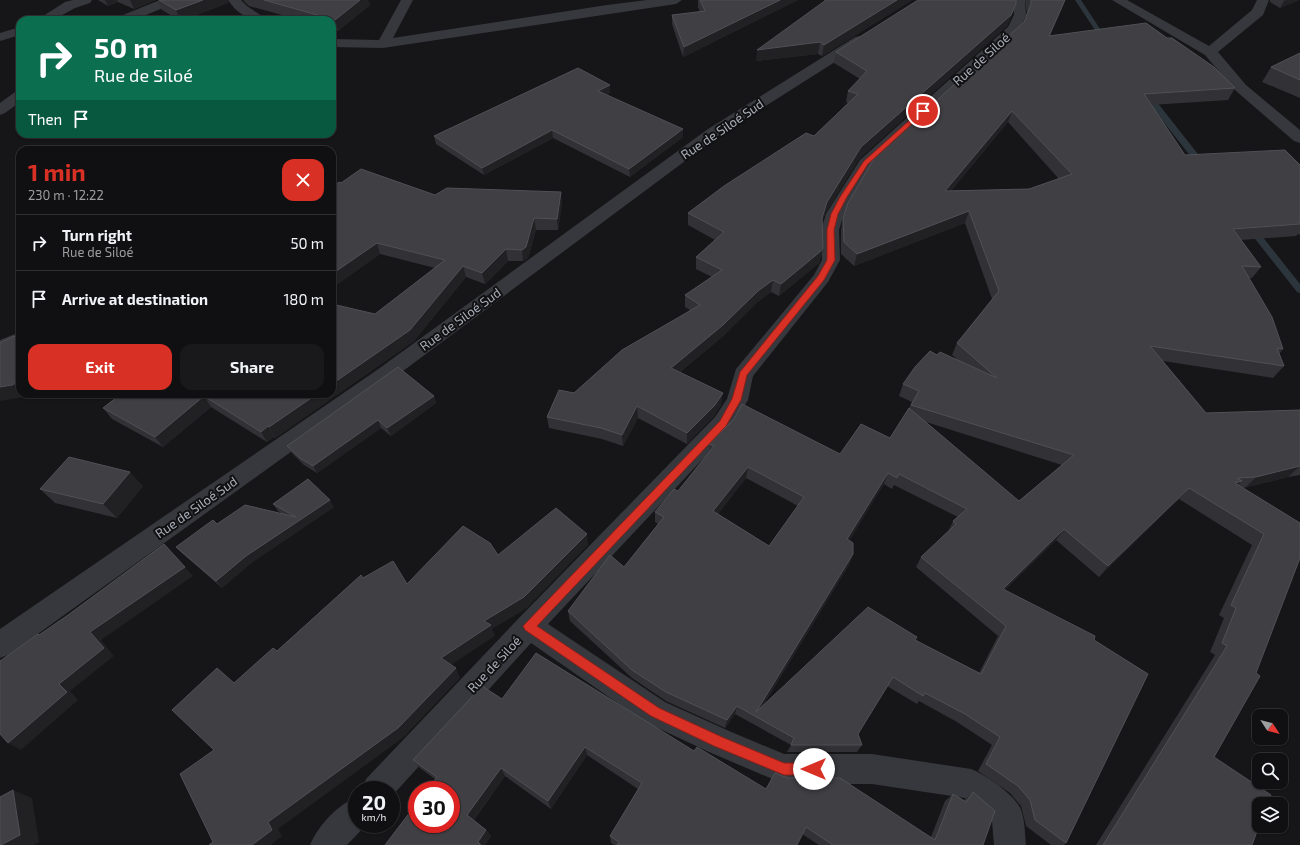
<!DOCTYPE html>
<meta charset="utf-8">
<style>
:root{--surface:#101012;--page:#19191b;--text:#f1f3f6;--muted:#9c9d9f;--line:#303032;--accent:#d93025}
body{margin:0;font-family:"Exo 2",sans-serif;background:var(--page);color:var(--text);height:100vh;display:flex;flex-direction:column;font-size:15px;white-space:nowrap}
*{box-sizing:border-box;margin:0}
p{font-size:13px;color:var(--muted)}
.icon{flex:none;width:22px;height:22px;fill:none;stroke:currentColor;stroke-width:2;stroke-linecap:round;stroke-linejoin:round}
.map{position:relative;flex:1;overflow:hidden}
.drawer{position:absolute;left:16px;top:146px;width:320px;height:252px;display:flex;flex-direction:column;background:var(--surface);border-radius:12px;box-shadow:0 1px 3px #0004,0 0 0 1px var(--line)}
.drawer>*{flex:none}
.hud{position:absolute;left:16px;top:16px;width:320px;height:122px;border-radius:12px;box-shadow:0 1px 3px #0004,0 0 0 1px var(--line);background:#0b6e4f;color:#fff;overflow:hidden}
.needle{width:26px;rotate:126deg}
.controls{position:absolute;left:1252px;top:709px;display:grid;gap:8px}
.controls a{display:grid;place-items:center;width:36px;height:36px;border-radius:8px;background:var(--surface);box-shadow:0 1px 3px #0004,0 0 0 1px var(--line);font-size:20px}
.speed{position:absolute;left:348px;top:781px;display:flex;gap:8px;font-size:20px;font-weight:700;text-align:center}
.speed>*{display:grid;place-content:center;width:52px;height:52px;border-radius:50%;background:var(--surface);box-shadow:0 1px 3px #0004,0 0 0 1px var(--line);line-height:1}
.speed small{font-size:10px;font-weight:400}
.speed .limit{border:6px solid #d22;background:#fff;color:#111}
.pin{position:absolute;display:grid;place-items:center;width:34px;height:34px;color:#fff;margin:-17px;border:2px solid #fff;border-radius:50%;box-shadow:0 1px 4px #0007}
.me{position:absolute;width:44px;margin:-22px;rotate:270deg;stroke-linejoin:round;filter:drop-shadow(0 0 3px #0008)}
.turn{display:flex;align-items:center;gap:14px;height:84px;padding:0 12px;font-size:18px}
.turn .icon{width:52px;height:52px;stroke-width:2.5}
.turn b{display:block;font-size:28px;line-height:34px}
.then{display:flex;align-items:center;height:38px;padding:0 12px;background:#0003;gap:8px;font-size:15px}
.round{display:grid;place-items:center;flex:none;width:42px;height:42px;border-radius:12px;background:var(--page)}
.overview{display:flex;align-items:center;justify-content:space-between;height:68px;padding:0 12px}
h1{font-size:24px;font-weight:700;line-height:30px;color:var(--accent)}
.action{display:flex;gap:8px;margin-top:auto;padding:8px 12px}
.action a{flex:1;height:46px;border-radius:12px;background:var(--accent);color:#fff;font-size:16px;font-weight:700;line-height:46px;text-align:center}
.action a+a{background:var(--page);color:var(--text)}
ul{padding:0;list-style:none}
li{display:flex;align-items:center;gap:12px;height:56px;padding:0 12px;border-top:1px solid var(--line)}
li div{flex:1}
li b{display:block;font-size:15px}
li em{font-style:normal}
.map>svg:first-child{display:block}
.lines{fill:none;stroke-linecap:round;stroke-linejoin:round}
.stream{fill:#2c353c;fill-rule:evenodd}
.minor{fill:#37383d;fill-rule:evenodd}
.wall{fill:#323236;fill-rule:evenodd}
.shaded-wall{fill:#212124}
.building{fill:#3f3f44;stroke:#4f5156;fill-rule:evenodd}
.route{fill:#d93025;stroke:#8d1f18}
.labels{text-anchor:middle;stroke-width:4;stroke-linejoin:round;paint-order:stroke}
.street-label{font-size:13px;fill:#a8adb8;stroke:#111113}
</style>
<div class="map">
<svg width="1300" height="845" viewBox="0 0 1300 845">
<rect width="100%" height="100%" fill="#161618"/>
<g class="lines">
<path class="stream" d="M1075 0H1081L1108 41 1107 42H1103Z
M1143 92H1149L1205 163V167H1199L1143 96Z
M1251 225 1254 226 1300 284V293L1297 292 1248 230 1247 228Z"/>
<path class="minor" d="M73 0H92L90 3 75 8 53 20H37L65 2Z
M160 0H177L175 3 134 20H120L123 15Z
M228 0H241L247 6 268 20C249 20 239 16 228 0Z
M401 0H413L393 38 607 5 647 0H682L676 4 383 48 332 47V39L379 40Z
M1013 0H1025L1026 15 1019 32 872 166 844 214 839 230 840 260 828 282 753 376 748 400 731 429 548 624 665 702 729 731 784 754H872L971 769C986 775 1019 797 1022 813 1025 823 1025 835 1026 845H994L992 821 965 798 872 784H784L709 752 645 722 531 643 391 797V790H362L366 779 520 617 715 417 727 399 736 369 814 275 822 260 821 230 826 214 860 160 1008 27 1014 15Z
M1112 0H1127L1209 46 1252 10 1257 0H1269L1263 15 1218 52 1246 85 1300 130V143L1294 141 1236 91 1205 55Z
M20 27V35L0 41V33Z
M860 36 865 37 867 40 865 43 720 135 391 380 10 654 0 658V629L377 370 708 129 855 37Z
M20 91V102L5 113 0 115V103L15 92Z
M20 332V348L0 356V340Z
M357 797V824H367L347 845H310C318 826 338 804 357 797Z"/>
</g>
<path class="wall" d="M98 0H156L134 9 118 2 108 6Z
M158 0H227L228 3 183 20H179L162 10Z
M243 0H368L370 5 338 31 332 29V20H300L249 6Z
M698 0H798L683 57 672 24V15L700 12 698 7Z
M824 0H912L822 56 818 54 756 61 825 1Z
M1025 0H1065L1050 36 1235 88 1228 100 1151 105 1185 155 1300 165V235L1298 234 1296 236 1241 240 1261 267 1252 278H1249L1283 349 1279 354 1284 366 1273 378 1163 361 1206 413 1300 410V475L1288 477 1243 488 1300 523 1214 757 1252 845H1096L1215 655 1210 652 1224 618 1219 615 1252 545 1179 499 1099 577 1056 540 1005 590 1094 640 1066 843 1064 845H1051L1026 826 1021 806 1010 793 978 771 992 745 957 722 919 701 917 704 887 686 858 734 862 745 857 752H787L791 745 735 714 725 728 666 701 632 678 570 621 568 611 624 567 658 524 655 522V512L678 491 709 453V444L840 454 890 438 909 408 912 402 899 396 903 384 937 355 958 360 952 355 957 343 992 299 965 223 854 266 841 254V230L843 218 1024 22 1027 14ZM1008 122 1059 179 1029 189 951 191ZM926 422 1062 465 1019 501ZM746 478 798 506 769 546 718 514ZM884 484 892 489 894 485 958 517 953 521 948 532 921 557 916 567 998 636 979 673 915 640 762 707 849 565 853 554 849 540Z
M1270 0H1299L1280 8 1270 2Z
M1012 15 1007 26 859 159 825 214 822 222 823 248 820 260 819 263 779 296 771 292 756 303 722 337 680 372 721 405 714 416 687 444 638 418 623 446 602 439 549 428 547 417 574 393 690 310 685 307V295L712 277 696 269V257L715 240 688 225V213L814 136 848 103 846 102 848 91 860 79 834 63 836 52Z
M1300 53V98L1262 82 1271 67Z
M610 93 606 95 683 137 630 177 553 138 484 175 436 144 434 136Z
M341 183 435 195 562 203 558 230H536L528 258 523 261H508L485 284 466 277 414 341 275 438 274 437 267 442 211 407 163 447 112 419 103 408 375 314 435 268 380 254 332 288V188Z
M434 396 436 403 391 436 381 428 317 473 304 465 292 453 287 446Z
M143 486 117 518 55 503 40 489Z
M273 504 334 507 251 563 222 588 183 554 176 547 217 524 282 514 278 511Z
M502 699 694 751 766 789 931 837 945 801 953 794 964 800 973 792 983 845H819L802 834 797 845H614L611 843 610 836 638 789 587 755 551 809 505 776 474 820 486 830 491 836 485 845H385L435 779 420 768 413 760Z"/>
<path class="shaded-wall" d="M105 0H117L118 2 108 6Z
M130 0H156L134 9Z
M203 0H227L228 3 183 20H180L176 10Z
M360 0H368L370 5 338 31 335 20Z
M780 0H798L683 57 684 47Z
M897 0H912L822 56 824 45Z
M1065 0 1062 9 1045 47 1049 36Z
M1286 0H1299L1280 8 1284 1Z
M1016 4 1012 15 1007 26 859 159 825 214 820 230 822 218 827 202 861 147Z
M820 42 818 54 756 61 757 50Z
M610 85V93L598 99V91Z
M1012 111 1008 122 941 203 945 191Z
M683 129V137L630 177 629 169Z
M552 130 553 138 484 175 482 168Z
M561 192 562 203 558 230 557 219Z
M969 211 965 223 854 266 857 254Z
M534 218 536 230 528 258 523 261 522 250Z
M377 243 380 254 332 288V274Z
M823 248 820 260 819 263 779 296 781 284Z
M506 249 508 261 485 284 482 273Z
M463 266 466 277 414 341 275 438 269 427 317 394H332V384Z
M773 280 771 292 756 303 722 337 671 379V368L758 291Z
M20 381V394H29L23 397 0 401V387Z
M723 393 721 405 714 416 687 444V433Z
M204 396 211 407 163 447 155 437Z
M434 396 436 403 391 436 387 428Z
M637 406 638 418 623 446 622 435Z
M378 420 381 428 317 473 313 466Z
M268 426 274 437 267 442 261 432Z
M1300 466 1288 477 1245 488 1256 477Z
M748 467 746 478 712 522 713 511Z
M130 472 143 486 117 518 103 504Z
M888 473 884 484 844 550 847 539Z
M1242 481 1231 492 1235 483Z
M1189 488 1179 499 1099 577 1108 566Z
M330 500 334 507 251 563 222 588 216 581 246 556Z
M1064 529 1056 540 996 599 1003 589Z
M587 534 588 545 527 608 492 629 495 636 446 668 441 658Z
M164 544 193 576 101 640 114 656 70 691 78 700 21 750 8 743 59 684 90 632Z
M853 554 849 565 756 716V712Z
M456 668 460 678 404 737 278 829 282 836 271 845H252L268 822Z
M737 706 735 714 725 728 727 720Z
M585 747 587 755 551 809 548 801Z
M501 768 505 776 472 822 467 815Z
M13 790 32 798 39 842 33 845H1Z
M486 830 491 836 485 845H480L478 842Z"/>
<path class="building" d="M159 0H203L176 10Z
M264 0H360L335 20Z
M700 0H780L684 47 672 15 705 11Z
M826 0H897L824 45 820 42 757 50Z
M918 0H1016V4L1011 15 861 147 827 202 822 218 823 248 821 251 781 284 773 280 758 291 723 325 671 368 723 393 715 405 687 433 637 406 622 435 601 428 547 417 559 390 574 393 622 350 700 305 685 295 722 270 696 257 724 232 688 213 724 186 806 133 814 136 858 94 848 91 867 71 836 52Z
M1031 0H1065L1049 36 1146 23 1167 38H1172L1214 67 1235 88 1144 94 1185 155 1285 150 1300 165V224L1233 229 1261 267 1242 266 1272 317 1283 349 1277 348 1284 366 1150 346 1206 413 1300 410V466L1256 477 1237 478 1242 481 1235 483 1300 523V558L1256 673 1260 676 1214 757 1271 795 1267 804H1259V826L1252 845H1103L1227 646 1222 643 1236 608 1231 605 1264 534 1189 488 1108 566 1064 529 1003 589 1095 636 1094 640 1148 674 1066 843 1035 820 1030 800 1018 786 986 764 1000 737 965 714 925 693 923 696 893 677 858 734 862 745H791L794 738 737 706 727 720 666 692 632 670 568 611 610 555 624 567 664 517 655 512 674 489 678 491 714 446 709 444 734 419 742 404 840 454 861 424 890 438 909 408 1019 501 1074 455 911 405 919 391 903 384 915 367 930 351 937 355 940 352 997 378 957 343 999 291 969 211 857 254 844 242 843 218 848 203 876 155 1024 22 1031 4ZM1012 111 1072 174 1029 189 945 191ZM748 467 804 497 769 546 713 511ZM888 473 897 478 899 474 967 509 953 521 956 524 921 557 1006 626 981 674 915 640 917 637 868 607 756 712 853 554V543L847 539Z
M1300 53V80L1271 67Z
M578 68 610 85 598 91 683 129 629 169 552 130 482 168 434 136Z
M361 169 435 195 447 188 561 192 557 219 534 218 526 247 522 250 506 249 482 273 463 266 410 330 332 384V304L375 314 445 260 377 243 332 274V188L339 182 341 183Z
M14 336 20 342V381L12 385 0 387V343Z
M398 367 434 396 387 428 378 420 313 466 300 458 287 446Z
M121 394H317L269 427 268 426 261 432 204 396 155 437 103 408Z
M69 457 130 472 103 504 40 489Z
M308 479 330 500 246 556 216 581 176 547 213 520 217 524 245 505 296 517 273 504Z
M556 508 587 534 524 597 484 621 491 625 441 658 456 668 398 728 268 822 272 830 252 845H209L213 842 180 774 214 750 172 710 217 668 234 683 273 648 277 651 361 575 363 578 393 561 407 584 463 526 490 543 498 555Z
M164 544 185 567 90 632 104 648 59 684 67 692 8 743 0 734V661L38 634 39 635 68 615Z
M536 653 694 751 697 747 766 789 775 773 788 778H840L935 840 953 794 966 802 973 792 995 811 983 845H833L806 827 797 845H617L619 842 610 836 642 783 585 747 548 801 501 768 467 815 486 830 478 842 481 845H385L417 803V824H451V790H427L437 777 413 760 482 686 502 699Z
M13 790 20 835 1 845H0V797Z"/>
<path class="route" d="M921 110 926 111 868 164 847 197 838 214 834 230 835 260 824 280 747 375 741 400 726 426 537 626 659 708 722 737 784 763H814L818 765 820 769 818 773 814 775H784L714 746 651 716 525 630 523 626 720 421 732 399 740 372 818 276 827 260V230L831 214 840 197 864 161Z"/>
<g class="labels">
<g class="street-label">
<text transform="translate(981 59) rotate(-42)" y="5">Rue de Siloé</text>
<text transform="translate(722 129) rotate(-34)" y="5">Rue de Siloé Sud</text>
<text transform="translate(460 319) rotate(-36)" y="5">Rue de Siloé Sud</text>
<text transform="translate(196 507) rotate(-35)" y="5">Rue de Siloé Sud</text>
<text transform="translate(494 664) rotate(-47)" y="5">Rue de Siloé</text>
</g>
</g>
</svg>
<div class="controls">
<a><svg class="needle" viewBox="-14 -14 28 28"><path d="M0-13l5 13h-10z" fill="#e53935"/><path d="M0 13l5-13h-10z" fill="#9c9d9f"/></svg></a>
<a><svg class="icon" aria-label="search" viewBox="0 0 24 24"><circle cx="10" cy="10" r="6"/><path d="M15 15l6 6"/></svg></a>
<a><svg class="icon" aria-label="layers" viewBox="0 0 24 24"><path d="M12 4l9 5-9 5-9-5zM3 14l9 5 9-5"/></svg></a>
</div>
<div class="speed"><div>20<small>km/h</small></div><div class="limit">30</div></div>
<div class="pin" style="left:923px;top:111px;background:#d93025"><svg class="icon" aria-label="arrive" viewBox="0 0 24 24"><path d="M6 21V4h12l-3 4 3 4H6"/></svg></div>
<svg class="me" style="left:814px;top:769px" viewBox="-20 -20 40 40"><circle r="19" fill="#fff"/><path d="M0-13L10 11 0 6-10 11z" fill="#d93025"/></svg>
<div class="hud">
<div class="turn"><svg class="icon" aria-label="right" viewBox="0 0 24 24"><path d="M7 20v-9h11M14 6l5 5-5 5"/></svg><div><b>50 m</b>Rue de Siloé</div></div>
<div class="then">Then<svg class="icon" aria-label="arrive" viewBox="0 0 24 24"><path d="M6 21V4h12l-3 4 3 4H6"/></svg></div>
</div>
<section class="drawer">
<div class="overview"><div><h1>1 min</h1><p>230 m · 12:22</p></div><a class="round" style="background:#d93025;color:#fff"><svg class="icon" aria-label="close" viewBox="0 0 24 24"><path d="M6 6l12 12M18 6L6 18"/></svg></a></div>
<ul>
<li><svg class="icon" aria-label="right" viewBox="0 0 24 24"><path d="M7 20v-9h11M14 6l5 5-5 5"/></svg><div><b>Turn right</b><p>Rue de Siloé</p></div><em>50 m</em></li>
<li><svg class="icon" aria-label="arrive" viewBox="0 0 24 24"><path d="M6 21V4h12l-3 4 3 4H6"/></svg><div><b>Arrive at destination</b></div><em>180 m</em></li>
</ul>
<div class="action"><a>Exit</a><a>Share</a></div>
</section>
</div>
